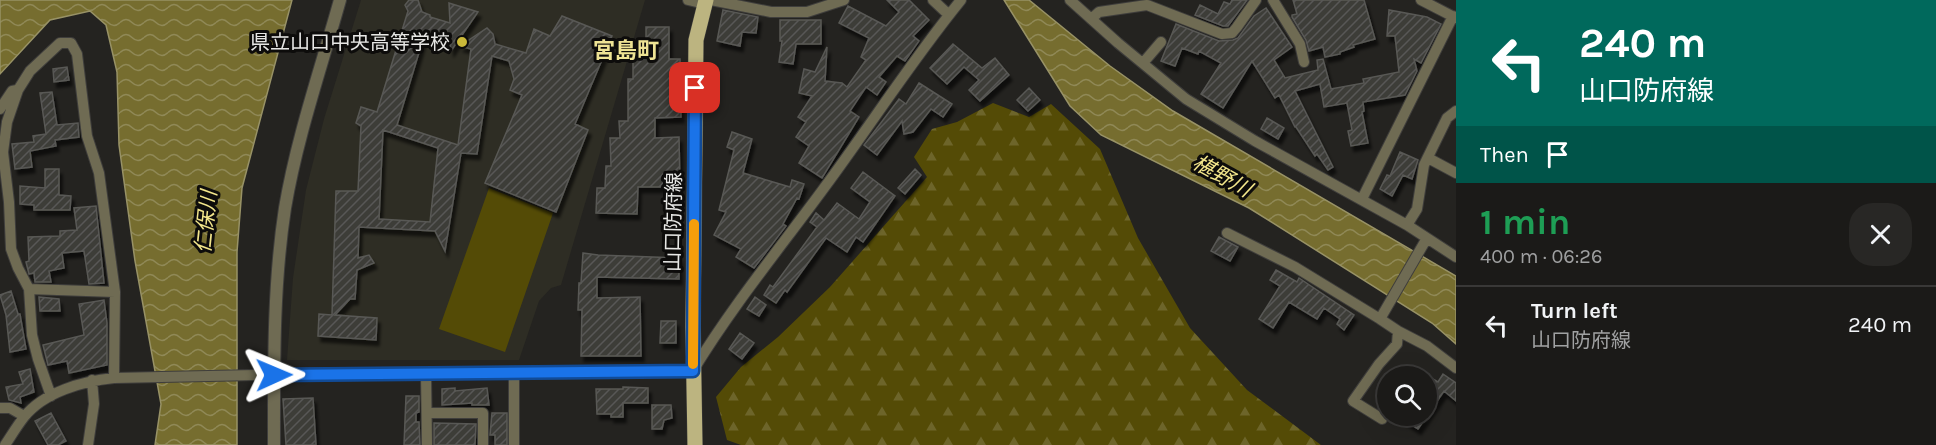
<!DOCTYPE html>
<meta charset="utf-8">
<style>
:root{--surface:#1b1a18;--page:#282725;--text:#f1f3f6;--muted:#a0a1a2;--line:#393837}
body{margin:0;font-family:Karla,"Noto Sans JP",sans-serif;background:var(--page);color:var(--text);height:100vh;display:flex;flex-direction:column;font-size:22px;white-space:nowrap}
*{box-sizing:border-box;margin:0}
p{font-size:20px;color:var(--muted)}
.icon{flex:none;width:33px;height:33px;fill:none;stroke:currentColor;stroke-width:2;stroke-linecap:round;stroke-linejoin:round}
.map{position:relative;flex:1;overflow:hidden}
.details{display:flex;flex-direction:column;background:var(--surface);width:480px}
.details>*{flex:none}
.hud{background:#00695c;color:#fff;overflow:hidden}
.buttons{position:absolute;left:1377px;top:366px;display:grid;gap:12px}
.buttons a{display:grid;place-items:center;width:60px;height:60px;border-radius:50%;background:var(--surface);box-shadow:0 6px 24px #0002,0 0 0 2px var(--line);font-size:30px}
.pin{position:absolute;display:grid;place-items:center;width:51px;height:51px;color:#fff;margin:-26px;border-radius:12px;box-shadow:0 3px 9px #0006}
.me{position:absolute;width:66px;margin:-33px;rotate:89deg;stroke-linejoin:round;filter:drop-shadow(0 0 4px #0008)}
.turn{display:flex;align-items:center;gap:21px;height:126px;padding:0 24px;font-size:27px}
.turn .icon{width:78px;height:78px;stroke-width:2.5}
.turn b{display:block;font-size:42px;line-height:51px}
.then{display:flex;align-items:center;height:57px;padding:0 24px;background:#0003;gap:12px;font-size:22px}
.round{display:grid;place-items:center;flex:none;width:63px;height:63px;border-radius:24px;background:var(--page)}
.headline{display:flex;align-items:center;justify-content:space-between;height:102px;padding:0 24px}
h1{font-size:36px;font-weight:700;line-height:45px;color:#1e9e55}
ul{padding:0;list-style:none}
li{display:flex;align-items:center;gap:18px;height:78px;padding:0 24px;border-top:2px solid var(--line)}
li div{flex:1}
li b{display:block;font-size:22px}
li em{font-style:normal}
main{display:flex;flex:1;min-height:0}
.map>svg:first-child{display:block}
.built{fill:#2e2d24}
.grass{fill:#544b06}
.forest{fill:url(#forest-firs)}
.water{fill:url(#water-waves);stroke:#989266;stroke-width:1.5}
.building{fill:url(#building-hatch);stroke:#595955;stroke-width:1.5;fill-rule:evenodd;filter:url(#shadow)}
.lines{fill:none;stroke-linecap:round;stroke-linejoin:round}
.minor-casing{stroke:#3f3e3c;stroke-width:12}
.tertiary-casing{stroke:#3f3e3c;stroke-width:14}
.primary-casing{stroke:#3f3e3c;stroke-width:16}
.minor{stroke:#6f6b53;stroke-width:10}
.tertiary{stroke:#6f6b53;stroke-width:12}
.primary{stroke:#bcb480;stroke-width:15}
.route-casing{stroke:#114b97;stroke-width:15}
.route{stroke:#1a73e8;stroke-width:10}
.slow{stroke:#f59e0b;stroke-width:10}
.poi-dot{fill:#cbb939;stroke:#0d0c0b;stroke-width:2}
.labels{text-anchor:middle;stroke-width:6;stroke-linejoin:round;paint-order:stroke}
.poi-label{font-size:20px;fill:#e7e7e5;stroke:#0d0c0b;text-anchor:end}
.street-label{font-size:20px;fill:#e7e7e5;stroke:#0d0c0b}
.water-label{font-size:21px;font-style:italic;fill:#f3e68b;stroke:#0d0c0b}
.quarter-label{font-size:22px;font-weight:bold;fill:#eee394;stroke:#0d0c0b}
</style>
<main>
<div class="map">
<svg width="1456" height="445" viewBox="0 0 1456 445">
<defs>
<pattern id="forest-firs" width="22" height="20" patternUnits="userSpaceOnUse" patternTransform="scale(1.5)"><rect width="22" height="20" fill="#544b06"/><path d="M5 1l3.5 6h-7zM16 11l3.5 6h-7z" fill="#6d652a"/></pattern>
<pattern id="water-waves" width="16" height="10" patternUnits="userSpaceOnUse" patternTransform="scale(1.5)"><rect width="16" height="10" fill="#766d2f"/><path d="M0 5q4-4 8 0t8 0" fill="none" stroke="#908957"/></pattern>
<pattern id="building-hatch" width="6" height="6" patternUnits="userSpaceOnUse" patternTransform="scale(1.5)"><rect width="6" height="6" fill="#3d3c39"/><path d="M-1 1l2-2M0 6l6-6M5 7l2-2" fill="none" stroke="#595856"/></pattern>
<filter id="shadow"><feDropShadow dx="3" dy="5.5" stdDeviation="1.5" flood-color="#0009"/></filter>
</defs>
<rect width="100%" height="100%" fill="#242320"/>
<path class="built" d="M361 0H645L561 285 551 288 539 301 519 360H287L293 278 306 190 324 119Z"/>
<path class="grass" d="M489 188 553 213 505 352 439 329Z"/>
<path class="forest" d="M993 103 1029 117 1051 104 1100 149 1138 238 1190 328 1247 390 1321 445H741L727 440 716 397 741 367 778 337 830 287 927 177 914 157 932 129 957 122Z"/>
<path class="water" d="M0 0H292L242 188 237 252V445H155L161 404 135 261 119 145 117 72 106 25 90 11 50 20 0 74Z
M1004 0H1029L1110 66 1173 111 1456 276V344L1432 323 1249 208 1101 135 1070 106Z"/>
<path class="building" d="M409 0H418L422 12 430 15V17L450 23 449 3 478 12 451 51 450 42 424 36 397 125 458 145 471 49 460 46 487 28 493 34 495 44 526 53 534 29 550 36 562 16 612 36 575 124 588 130 556 212 485 183 522 95 510 90 514 79 509 61 492 56 477 154 461 153 445 251 435 231 359 227 358 258 369 255 374 263 357 270 355 299H350L335 315 377 318 376 340 318 336 319 314 332 315 336 191H358L361 126 356 123 361 107 377 112 408 11 405 5ZM383 130 438 148 430 222 379 219Z
M887 0H909L929 20 913 36 919 41 905 61 897 56 879 77 886 82 877 95 866 87 850 111 859 117 822 178 799 163 809 146 796 137 806 122 798 117 812 96 799 93 804 69 815 72 827 47 825 81 842 83 847 87 866 60 861 57 869 38 839 23 848 6 886 26 899 12Z
M1232 0H1247L1228 26H1223L1195 15 1200 5 1218 14 1224 2 1230 4Z
M1293 0H1364L1375 39 1353 45 1354 47 1340 52V54L1325 57 1323 47 1309 51 1306 40 1292 17V15L1297 14Z
M1266 8 1292 47 1274 60 1285 78 1318 70 1317 60 1323 59 1331 89 1364 83 1363 79 1399 72 1395 36H1387L1389 10 1427 17 1441 24 1421 63 1414 59 1417 71 1405 95 1363 102 1364 111 1362 112 1368 143 1351 146 1348 131 1352 130 1347 103 1324 107 1320 84 1295 91 1333 167 1328 170 1317 154 1315 156 1296 127H1295L1279 95 1275 98 1252 61 1223 108 1201 94 1221 63 1199 51 1198 54 1182 48 1175 66 1161 61 1176 24 1219 41 1233 40 1238 38 1254 16Z
M723 10 758 17 756 33 742 32 740 46 717 41Z
M780 20H821V44H796L793 64 779 62 782 41H780Z
M646 27H669V59H680L681 117 655 118V138L679 137 680 187H638L637 214 596 213 597 188H605L606 166H611L610 138H620L619 121H628V79H633V58H646Z
M953 44 982 68 995 58 1009 75 980 101 969 90 979 80 964 67 947 84 930 68Z
M67 67 69 80 54 82 53 69Z
M919 83 952 104 943 117 931 109 913 132 904 134 902 121 877 155 864 145 899 99 906 104Z
M1029 88 1040 100 1028 111 1017 100Z
M52 92 57 125 78 123 79 137 55 140 56 146 30 151 32 167 15 169 12 144 34 142 33 136 46 134 40 93Z
M1267 118 1284 128 1278 139 1261 129Z
M732 132 752 139 743 173 790 187 792 180 804 184 799 199 797 198 783 224 786 226 754 268 736 257 741 249 714 235 726 212 719 210 734 150 727 147Z
M1400 152 1418 160 1412 179 1403 175 1392 196 1380 189 1387 175 1390 176Z
M45 169H59V195L71 196 70 210H34V205L20 204V186L45 188Z
M915 169 921 175 905 194 898 188Z
M863 172 895 196 863 242 856 237 847 252 826 238 787 292 785 290 776 303 764 295 770 285 773 287 817 227 810 222 816 213 824 220 837 203 859 219 870 202 851 188Z
M96 206 104 283 89 284 84 251 62 253 64 268 49 271 51 282H35L34 273 29 274 26 262 29 261 28 237 60 236V231L77 230 74 208Z
M1219 237 1238 247 1230 261 1211 251Z
M583 253 598 255 679 258V279L597 277V298L640 297 641 356H581L582 310H578L579 283H581Z
M1276 270 1297 282 1299 278 1354 315 1344 330 1337 324 1340 319 1324 308 1317 319 1289 302 1273 328 1259 319 1280 286 1270 280Z
M11 291 18 314H20L26 349 10 352 6 315 0 295Z
M39 297 59 299 60 311H40Z
M755 297 766 305 759 316 747 309Z
M104 300 107 323V365L69 373 67 361 48 365 43 345 84 335 79 304Z
M661 321H676V343H660Z
M740 333 754 343 742 359 729 349Z
M30 369 34 392 20 397 21 403 9 400 6 387 23 384 19 372Z
M1443 374 1456 383V401L1444 391 1418 429 1398 416H1426V375L1438 382Z
M623 387 648 388V403H623V417H611V414H597L596 389H623Z
M455 388V391L487 388 489 405H472V403L442 405V389Z
M406 396H419V412L416 413V422H419L420 445H404Z
M313 398 316 445H286L283 399Z
M652 405H671L672 418 664 420 662 429H652Z
M51 413 66 441 58 445H48L35 421Z
M492 413H507V445H495V435H490Z
M434 423 476 424 475 445H434Z"/>
<g class="lines">
<g class="minor-casing">
<path id="minor" d="M688 0 705 4
M711 0 771 12H807L844 0
M933 0 949 15
M1070 0 1118 43 1186 99 1255 141 1407 225 1456 257
M1273 0 1300 44 1304 62
M1421 0 1456 18
M1091 19 1099 12 1147 5 1222 34 1232 33 1237 27 1256 0
M1143 63 1161 42
M0 109 12 91 17 90
M1428 158 1456 173
M1362 199 1453 16
M1407 225 1417 209 1424 165 1447 118 1456 111
M1227 233 1295 267 1380 319 1427 238
M29 289 115 292
M1380 319 1398 331 1397 344 1379 364 1353 401 1382 419
M1398 331 1427 346 1456 368
M694 369C733 305 780 248 824 188 870 126 912 60 961 0
M426 374 427 445
M51 396 38 359 32 335 29 289 18 268 11 249 9 202 3 152 7 122 18 90 30 71 60 43H71L77 54 87 136 99 173 115 292 114 378
M0 408H10L24 416
M427 413H483V445
M5 445C11 436 17 426 24 417 44 392 83 381 114 378L257 375
M88 445 94 404 92 380
M514 445V372"/>
</g>
<g class="tertiary-casing">
<path id="tertiary" d="M257 375 693 371
M274 445C274 366 273 286 285 208 297 137 321 68 340 0"/>
</g>
<g class="primary-casing">
<path id="primary" d="M695 445 693 327 696 40 706 0"/>
</g>
<use href="#minor" class="minor"/>
<use href="#tertiary" class="tertiary"/>
<use href="#primary" class="primary"/>
</g>
<g class="lines">
<g class="route-casing">
<path id="route" d="M274 375 693 371 695 88"/>
</g>
<use href="#route" class="route"/>
<path class="slow" d="M693 364 694 224"/>
</g>
<circle class="poi-dot" cx="462" cy="42" r="6"/>
<g class="labels">
<g class="poi-label">
<text x="450" y="49">県立山口中央高等学校</text>
</g>
<g class="street-label">
<text transform="translate(673 222) rotate(-89)" y="7">山口防府線</text>
</g>
<g class="water-label">
<text transform="translate(1222 176) rotate(29)" y="7">椹野川</text>
<text transform="translate(206 222) rotate(-84)" y="7">仁保川</text>
</g>
<g class="quarter-label">
<text x="626" y="58">宮島町</text>
</g>
</g>
</svg>
<div class="buttons">
<a><svg class="icon" aria-label="search" viewBox="0 0 24 24"><circle cx="10" cy="10" r="6"/><path d="M15 15l6 6"/></svg></a>
</div>
<div class="pin" style="left:695px;top:88px;background:#d93025"><svg class="icon" aria-label="arrive" viewBox="0 0 24 24"><path d="M6 21V4h12l-3 4 3 4H6"/></svg></div>
<svg class="me" style="left:274px;top:375px" viewBox="-20 -20 40 40"><path d="M0-17L14 15 0 8-14 15z" fill="#1a73e8" stroke="#fff" stroke-width="4"/></svg>
</div>
<section class="details">
<div class="hud">
<div class="turn"><svg class="icon" aria-label="left" viewBox="0 0 24 24"><path d="M17 20v-9H6M10 6l-5 5 5 5"/></svg><div><b>240 m</b>山口防府線</div></div>
<div class="then">Then<svg class="icon" aria-label="arrive" viewBox="0 0 24 24"><path d="M6 21V4h12l-3 4 3 4H6"/></svg></div>
</div>
<div class="headline"><div><h1>1 min</h1><p>400 m · 06:26</p></div><a class="round"><svg class="icon" aria-label="close" viewBox="0 0 24 24"><path d="M6 6l12 12M18 6L6 18"/></svg></a></div>
<ul>
<li><svg class="icon" aria-label="left" viewBox="0 0 24 24"><path d="M17 20v-9H6M10 6l-5 5 5 5"/></svg><div><b>Turn left</b><p>山口防府線</p></div><em>240 m</em></li>
</ul>
</section>
</main>
